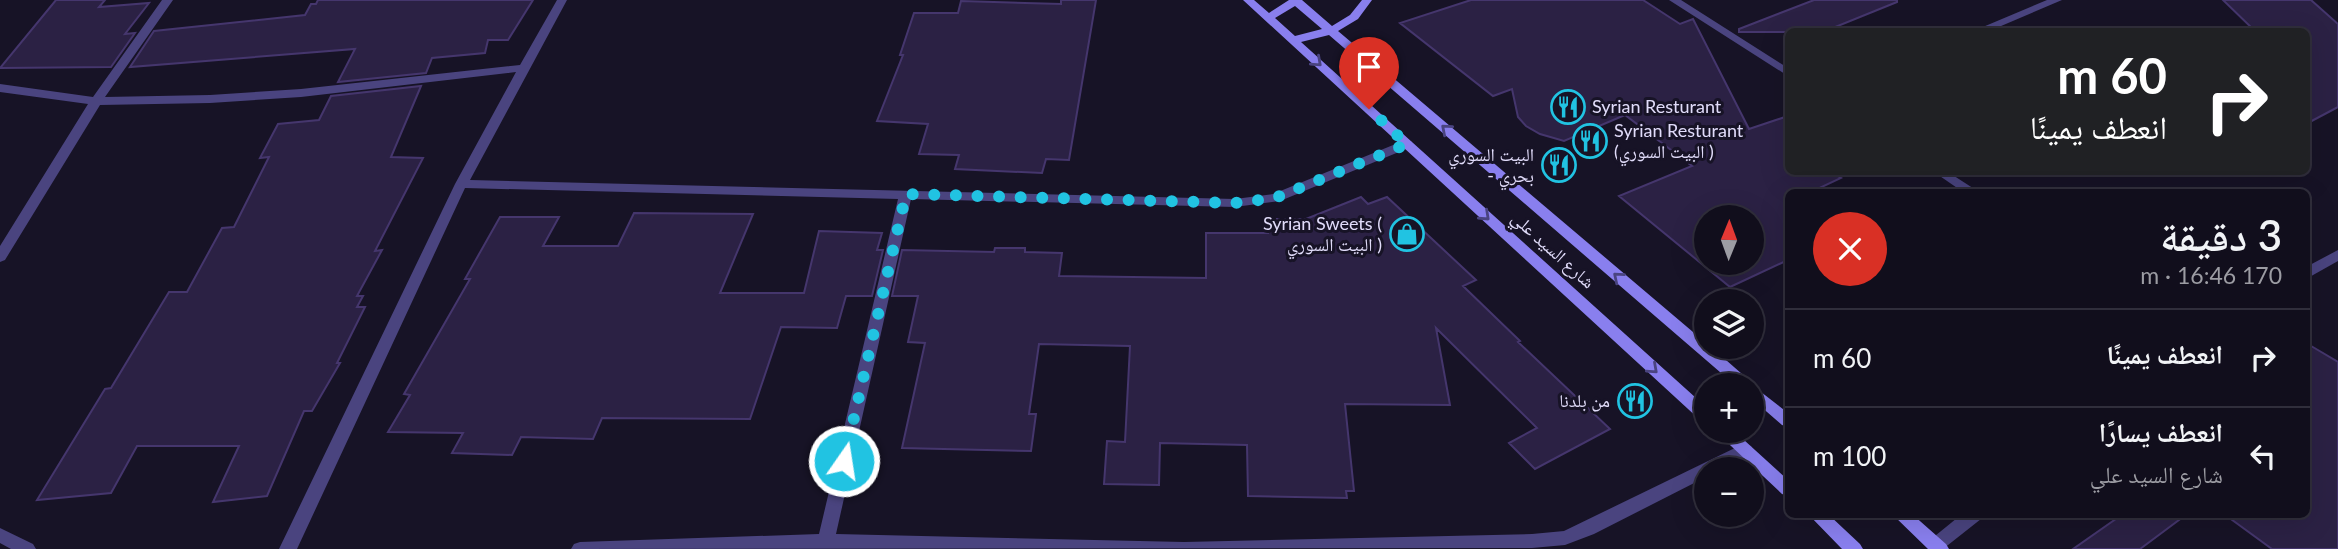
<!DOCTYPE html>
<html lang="ar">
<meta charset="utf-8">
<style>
:root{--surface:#110e1c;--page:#1e1c29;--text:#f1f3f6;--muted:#9c9ca3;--line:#302e3b}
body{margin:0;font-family:Lato,"Noto Naskh Arabic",sans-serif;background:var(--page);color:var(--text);direction:rtl;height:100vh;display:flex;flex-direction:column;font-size:26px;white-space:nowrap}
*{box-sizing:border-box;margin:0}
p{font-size:23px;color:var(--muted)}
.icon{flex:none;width:38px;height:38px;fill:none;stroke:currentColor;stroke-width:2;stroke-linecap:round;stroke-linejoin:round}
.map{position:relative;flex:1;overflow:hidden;direction:ltr}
.drawer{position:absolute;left:1785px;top:189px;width:525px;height:329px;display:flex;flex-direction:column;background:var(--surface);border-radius:10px;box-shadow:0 7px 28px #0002,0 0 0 2px var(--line);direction:rtl}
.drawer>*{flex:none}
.hud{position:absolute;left:1785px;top:28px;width:525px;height:147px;border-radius:10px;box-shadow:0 7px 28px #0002,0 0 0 2px var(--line);direction:rtl;background:#202124;color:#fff;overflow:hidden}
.needle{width:46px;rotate:1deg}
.fabs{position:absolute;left:1694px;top:205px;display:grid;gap:14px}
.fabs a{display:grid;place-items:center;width:70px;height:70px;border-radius:50%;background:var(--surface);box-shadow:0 7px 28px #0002,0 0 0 2px var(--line);font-size:35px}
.pin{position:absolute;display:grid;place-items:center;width:60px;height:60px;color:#fff;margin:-72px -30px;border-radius:50% 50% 50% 0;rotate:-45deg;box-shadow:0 0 7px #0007}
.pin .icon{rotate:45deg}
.me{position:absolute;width:77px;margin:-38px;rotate:13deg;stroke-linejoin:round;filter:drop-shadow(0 0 5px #0008)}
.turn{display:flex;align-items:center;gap:24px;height:147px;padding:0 28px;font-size:32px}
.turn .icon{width:91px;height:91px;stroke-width:2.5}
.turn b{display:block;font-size:49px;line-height:60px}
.round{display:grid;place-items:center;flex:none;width:74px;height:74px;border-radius:37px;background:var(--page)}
.head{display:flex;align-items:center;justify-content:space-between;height:119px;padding:0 28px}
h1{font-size:42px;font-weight:600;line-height:52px}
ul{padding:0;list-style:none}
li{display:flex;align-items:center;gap:21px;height:98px;padding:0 28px;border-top:2px solid var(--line)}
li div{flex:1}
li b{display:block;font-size:26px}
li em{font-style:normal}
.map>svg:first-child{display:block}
.building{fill:#2b2144;stroke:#45366d;stroke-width:2;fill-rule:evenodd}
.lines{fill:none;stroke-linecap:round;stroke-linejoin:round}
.street{fill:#4a447f;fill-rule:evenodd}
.secondary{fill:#897fee;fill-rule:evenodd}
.oneway{stroke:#4a4480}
.route{stroke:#21c3e2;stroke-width:12;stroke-dasharray:0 21.6}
.labels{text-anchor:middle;stroke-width:6;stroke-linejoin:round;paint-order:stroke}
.poi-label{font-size:18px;fill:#e1dcfa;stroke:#171326;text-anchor:end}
.street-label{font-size:18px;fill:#e1dcfa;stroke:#171326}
</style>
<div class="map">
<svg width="2338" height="549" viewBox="0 0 2338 549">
<rect width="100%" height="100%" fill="#171326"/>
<path class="building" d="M56 0H105L99 7 149 3 125 34 135 33 111 67 0 68Z
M318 0H533L508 40H488L485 53 432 58 426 73 338 82 355 49 130 67 154 31 305 15 311 4H316Z
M1061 0H1096L1069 160 1046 159 1042 173 955 169 959 155 919 154 928 124 877 121 903 55H900L914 13H958L961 1 1061 4Z
M1471 0H1643L1680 24 1693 19 1749 129 1788 116V172H1831L1841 178 1811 192H1788V260L1730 287 1619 196 1692 166 1625 115 1564 141 1540 134 1526 126 1518 117 1512 89 1493 96 1400 23ZM1706 217H1752V262H1706Z
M1814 0H1897V2L1823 32H1739V29Z
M2223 0H2311L2338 24V107L2306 124V32H2256Z
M421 86 391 157 423 158 375 251 382 250 357 296H363L357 307H365L337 363H340L312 411H304L267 496 213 502 239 446H137L111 493 37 500 105 389 111 388 169 292H187L222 228 234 227 269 157 260 158 278 124 319 120 331 96Z
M1361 197 1368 204 1387 197 1476 280 1463 286 1520 341 1518 342 1610 429 1535 469 1509 443 1537 428 1436 328 1450 405 1345 404 1354 491H1346L1347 498 1248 496 1247 445 1160 443 1159 485 1104 484 1107 441 1125 442 1130 346 1039 344 1029 414H1036L1031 451 902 448 925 343 908 342 918 296H892L902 250 994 252 995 248H1025V252L1062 253 1059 276 1206 278V233H1268V227L1278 228 1277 219H1306Z
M634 213 753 214 720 293H804L819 231 882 233 877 250H883L872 296H846L837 328 781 327 750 419 602 418 593 439 521 437 512 455 452 453 463 433 388 432 410 395 404 394 470 279H465L500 217H559L543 246H618Z
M2306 343 2338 362V549H2272L2224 514H2306Z
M2123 514H2187L2140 549H2073Z"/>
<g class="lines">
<path class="street" d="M162 0H173L105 97 210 95 301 89 520 65 557 0H567L470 180 1235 199 1273 194 1403 141H1411L1413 144 1411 147 1280 201 1235 207 911 199 836 534 1184 542 1532 534 1564 531 1739 446 1745 444 1751 446 1753 450 1751 454 1723 469H1706V477L1594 534 1565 545 1532 548 571 549 574 544 580 542 819 534 898 199 465 188 297 549H279L455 184 516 72 301 97 210 103 100 105 5 260 0 262V246L88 104 0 92V84L93 97Z
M1669 0H1681L1788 68V76Z
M2047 0H2062L1987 32H1971Z
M1934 172H1948L1979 192H1963Z
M2338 250V261L2306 279V267Z
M1962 514H1983L1981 519 1943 549H1929L1927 545 1930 540Z
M0 528 33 544 36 549H11L0 543Z"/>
<path class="secondary" d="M1243 0H1254L1269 13 1289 0H1302L1332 26 1350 15 1362 0H1372L1358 19 1338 31 1706 343V346H1710L1750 381 1752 385 1788 413V427L1782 425 1752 399V385H1735L1329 35 1301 42 1706 407V422L1700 420ZM1295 6 1322 29 1295 36 1275 18Z
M1714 430H1733L1788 480V496L1782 494Z
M1808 514H1828L1860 544 1863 549H1842Z
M1892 514H1912L1946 544 1949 549H1928Z"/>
</g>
<defs><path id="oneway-chevron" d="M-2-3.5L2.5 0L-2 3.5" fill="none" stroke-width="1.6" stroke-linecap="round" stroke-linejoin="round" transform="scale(1.75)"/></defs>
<g class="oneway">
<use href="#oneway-chevron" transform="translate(1317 62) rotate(42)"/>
<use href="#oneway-chevron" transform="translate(1446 129) rotate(-139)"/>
<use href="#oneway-chevron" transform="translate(1485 216) rotate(43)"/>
<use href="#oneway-chevron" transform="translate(1618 277) rotate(-140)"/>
<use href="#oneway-chevron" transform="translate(1653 369) rotate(42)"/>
</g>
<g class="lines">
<path class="route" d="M844 461 906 194 1235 203 1275 198 1407 144 1369 109"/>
</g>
<defs>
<g id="restaurant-ring" transform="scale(1.75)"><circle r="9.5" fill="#171326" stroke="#21c3e2" stroke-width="1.5"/><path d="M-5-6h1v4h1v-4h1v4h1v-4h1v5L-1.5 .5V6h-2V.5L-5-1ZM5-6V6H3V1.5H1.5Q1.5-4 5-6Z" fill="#21c3e2"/></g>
<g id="shop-ring" transform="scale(1.75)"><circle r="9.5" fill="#171326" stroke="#21c3e2" stroke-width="1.5"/><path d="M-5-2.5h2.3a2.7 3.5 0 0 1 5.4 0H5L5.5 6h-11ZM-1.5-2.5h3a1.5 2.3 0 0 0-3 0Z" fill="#21c3e2"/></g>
</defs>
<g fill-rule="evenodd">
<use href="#restaurant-ring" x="1568" y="107"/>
<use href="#restaurant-ring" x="1590" y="141"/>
<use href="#restaurant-ring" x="1559" y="165"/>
<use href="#shop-ring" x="1407" y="234"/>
<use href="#restaurant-ring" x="1635" y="401"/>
</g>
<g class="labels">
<g class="poi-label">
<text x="1592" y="113" text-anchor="start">Syrian Resturant</text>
<text x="1614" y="137" text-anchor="start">Syrian Resturant<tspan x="1614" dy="21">(البيت السوري )</tspan></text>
<text x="1534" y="161">البيت السوري<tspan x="1534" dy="21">- بحري</tspan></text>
<text x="1382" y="230">Syrian Sweets (<tspan x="1382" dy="21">البيت السوري )</tspan></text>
<text x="1610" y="407">من بلدنا</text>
</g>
<g class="street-label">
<text transform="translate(1553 250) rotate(42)" y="6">شارع السيد علي</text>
</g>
</g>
</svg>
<div class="fabs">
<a><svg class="needle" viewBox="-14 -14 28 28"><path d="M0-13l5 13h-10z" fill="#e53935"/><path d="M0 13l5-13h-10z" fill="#9c9ca3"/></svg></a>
<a><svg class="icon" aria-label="layers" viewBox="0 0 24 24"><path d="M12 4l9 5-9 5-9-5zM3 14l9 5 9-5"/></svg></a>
<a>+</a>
<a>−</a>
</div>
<div class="pin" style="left:1369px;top:109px;background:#d93025"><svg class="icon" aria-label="arrive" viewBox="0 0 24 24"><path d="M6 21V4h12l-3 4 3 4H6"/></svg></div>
<svg class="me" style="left:844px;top:461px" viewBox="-20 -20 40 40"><circle r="17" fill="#21c3e2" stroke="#fff" stroke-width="3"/><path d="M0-11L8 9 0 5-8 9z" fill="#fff"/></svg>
<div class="hud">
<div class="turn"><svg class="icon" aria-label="right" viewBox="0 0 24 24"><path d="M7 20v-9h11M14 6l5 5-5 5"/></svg><div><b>60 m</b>انعطف يمينًا</div></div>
</div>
<section class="drawer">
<div class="head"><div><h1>3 دقيقة</h1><p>170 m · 16:46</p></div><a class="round" style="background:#d93025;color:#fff"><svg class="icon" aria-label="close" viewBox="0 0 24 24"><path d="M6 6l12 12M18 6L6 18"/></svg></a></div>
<ul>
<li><svg class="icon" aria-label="right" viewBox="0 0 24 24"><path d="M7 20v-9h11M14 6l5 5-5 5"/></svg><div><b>انعطف يمينًا</b></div><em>60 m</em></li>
<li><svg class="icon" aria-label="left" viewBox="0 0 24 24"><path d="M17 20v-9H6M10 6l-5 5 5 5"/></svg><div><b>انعطف يسارًا</b><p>شارع السيد علي</p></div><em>100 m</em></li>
</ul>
</section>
</div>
